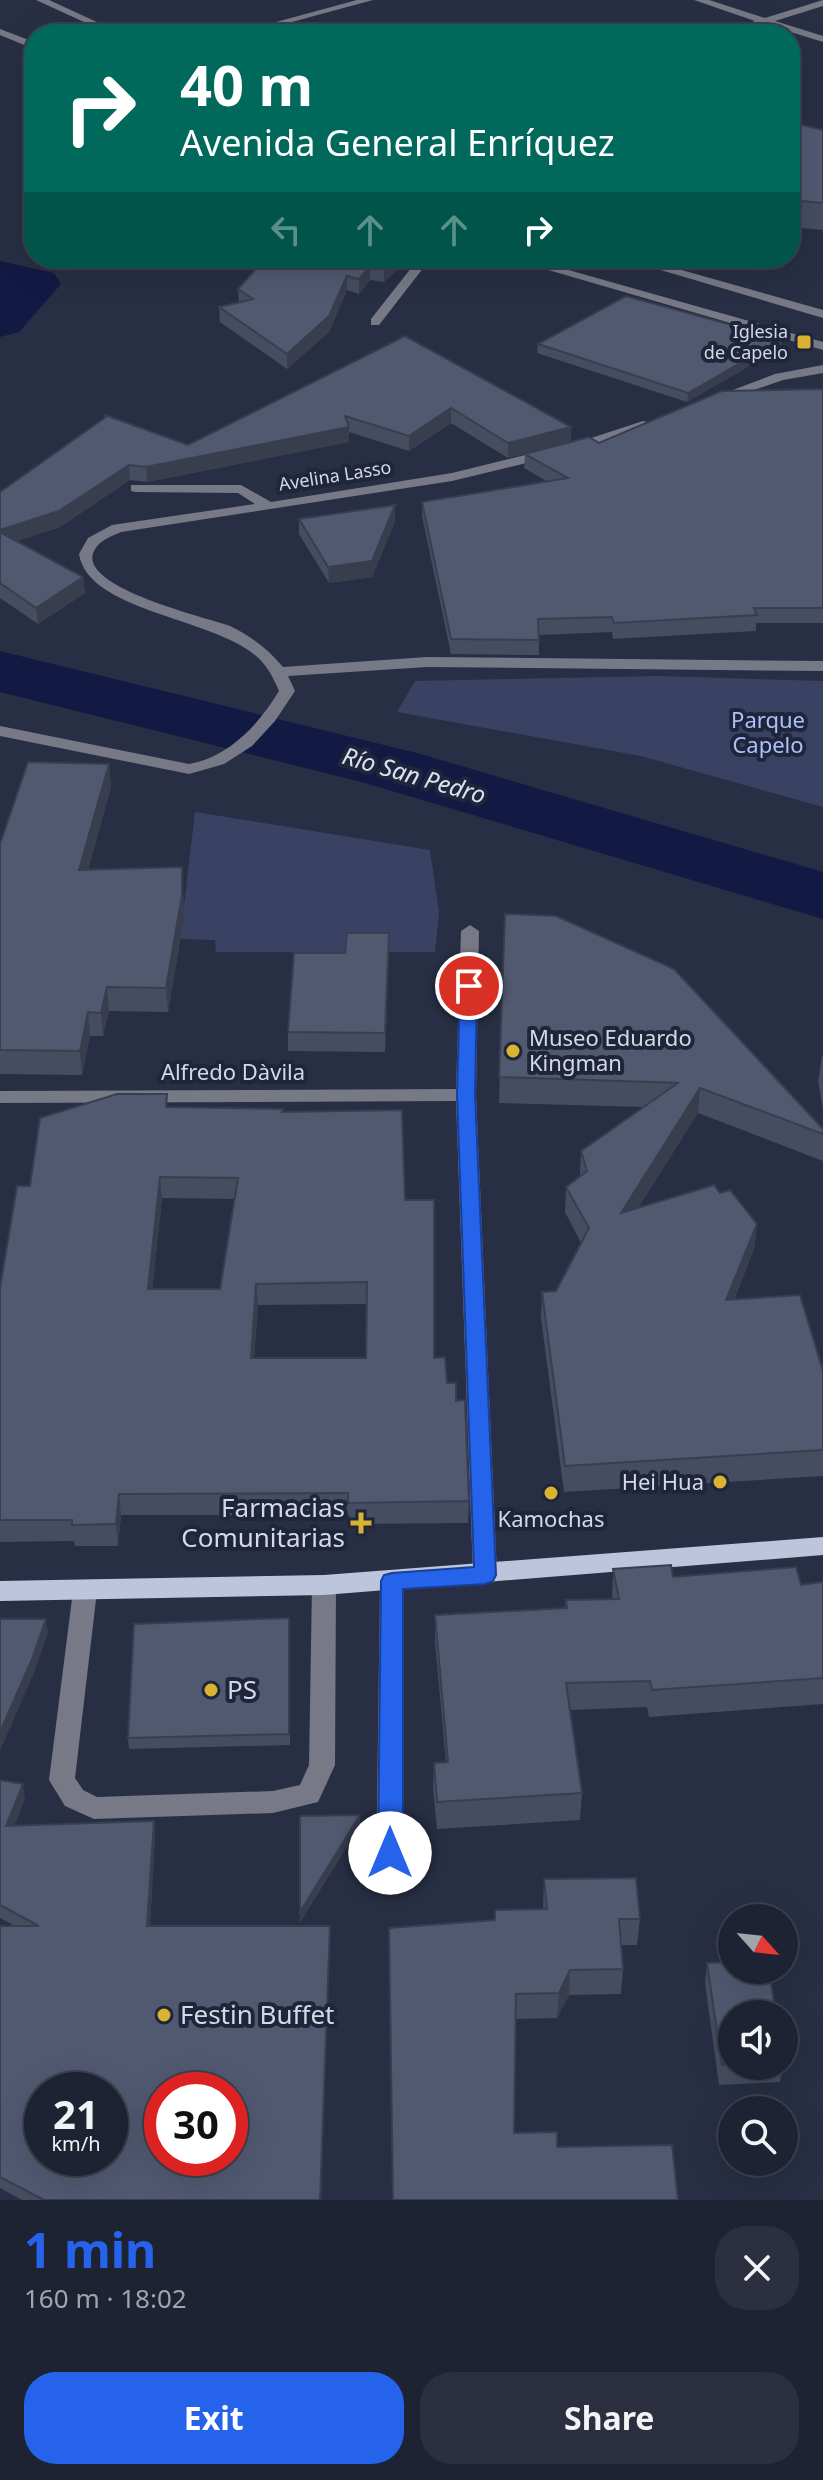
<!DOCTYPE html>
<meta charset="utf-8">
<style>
:root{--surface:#1e2333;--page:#2b2f3f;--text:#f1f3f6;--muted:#a1a4ac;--line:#3c404e;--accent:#2563eb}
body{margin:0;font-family:"Noto Sans",sans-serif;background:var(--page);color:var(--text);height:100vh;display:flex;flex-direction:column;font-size:30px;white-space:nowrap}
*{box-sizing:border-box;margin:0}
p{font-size:26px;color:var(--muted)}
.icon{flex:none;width:44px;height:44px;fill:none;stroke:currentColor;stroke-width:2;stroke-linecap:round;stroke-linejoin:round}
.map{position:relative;height:2200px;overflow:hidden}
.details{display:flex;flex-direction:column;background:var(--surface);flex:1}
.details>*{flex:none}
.banner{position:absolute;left:24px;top:24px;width:776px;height:244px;border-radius:32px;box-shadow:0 8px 32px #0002,0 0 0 2px var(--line);background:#00695c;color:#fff;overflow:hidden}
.needle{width:52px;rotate:117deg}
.buttons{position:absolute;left:718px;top:1904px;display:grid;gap:16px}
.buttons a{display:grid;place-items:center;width:80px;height:80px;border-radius:50%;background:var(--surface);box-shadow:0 8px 32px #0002,0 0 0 2px var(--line);font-size:40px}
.speed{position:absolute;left:24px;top:2072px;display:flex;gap:16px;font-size:40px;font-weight:700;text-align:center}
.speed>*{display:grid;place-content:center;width:104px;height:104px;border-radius:50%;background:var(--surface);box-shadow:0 8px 32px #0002,0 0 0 2px var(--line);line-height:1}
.speed small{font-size:20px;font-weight:400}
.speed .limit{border:12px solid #d22;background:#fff;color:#111}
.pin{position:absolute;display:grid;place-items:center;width:68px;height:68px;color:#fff;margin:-34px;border:4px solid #fff;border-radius:50%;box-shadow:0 2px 8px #0007}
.me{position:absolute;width:88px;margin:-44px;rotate:0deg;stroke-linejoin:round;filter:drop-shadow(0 0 6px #0008)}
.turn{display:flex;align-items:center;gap:28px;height:168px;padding:0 24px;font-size:36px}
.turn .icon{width:104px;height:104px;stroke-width:2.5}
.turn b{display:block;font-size:56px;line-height:68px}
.lanes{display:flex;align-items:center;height:76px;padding:0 24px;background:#0003;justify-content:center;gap:40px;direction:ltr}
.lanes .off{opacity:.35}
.round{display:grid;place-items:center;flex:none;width:84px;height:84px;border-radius:32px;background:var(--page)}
.head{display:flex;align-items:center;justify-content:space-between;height:136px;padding:0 24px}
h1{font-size:48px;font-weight:700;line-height:60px;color:var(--accent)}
.cta{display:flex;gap:16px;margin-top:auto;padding:16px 24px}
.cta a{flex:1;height:92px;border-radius:32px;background:var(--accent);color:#fff;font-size:32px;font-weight:700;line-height:92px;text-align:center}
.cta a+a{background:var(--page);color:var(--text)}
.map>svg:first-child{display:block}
.green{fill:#394263}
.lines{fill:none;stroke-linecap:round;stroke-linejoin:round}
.river{fill:#121a44;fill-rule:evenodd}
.minor{fill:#777a86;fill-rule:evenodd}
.major{fill:#bdc5dd;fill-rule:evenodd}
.wall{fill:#464d61;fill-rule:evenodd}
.shaded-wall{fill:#393e4f}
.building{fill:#515971;stroke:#393e4f;stroke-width:2;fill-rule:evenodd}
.route{fill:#2563eb;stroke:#184099;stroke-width:2}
.poi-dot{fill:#dab333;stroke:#1f253a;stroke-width:3}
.labels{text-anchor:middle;stroke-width:8;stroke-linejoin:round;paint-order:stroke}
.far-poi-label{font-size:18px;fill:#d4d9e7;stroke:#1f253a;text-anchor:end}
.far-street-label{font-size:18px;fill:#d4d9e7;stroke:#1f253a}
.park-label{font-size:22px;fill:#adc0fb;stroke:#1f253a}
.poi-label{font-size:22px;fill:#d4d9e7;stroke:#1f253a;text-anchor:start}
.street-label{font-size:22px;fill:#d4d9e7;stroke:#1f253a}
.water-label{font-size:24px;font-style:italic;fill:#dce1f1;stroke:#1f253a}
.near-poi-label{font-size:26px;fill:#d4d9e7;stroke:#1f253a;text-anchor:start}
</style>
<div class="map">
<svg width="823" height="2200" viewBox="0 0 823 2200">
<rect width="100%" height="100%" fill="#282f44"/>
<path class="green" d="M659 676 823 681V807L641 756 397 712 415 681Z
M195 812 430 850 439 912 435 952H216L215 940 180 939Z"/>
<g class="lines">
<path class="river" d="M0 261 54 273 61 284 19 332 0 337Z
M0 651 417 753 823 872V919L365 783 0 692Z"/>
<path class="minor" d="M36 0H49L123 34H110Z
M357 0H373L248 34H232Z
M694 0H709L765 18 823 0V6L775 21 823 36V42L765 24 732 34H717L755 21Z
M0 29 34 42V49L0 35Z
M419 258H431L379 325H371V319Z
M507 258H526L823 342V350Z
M620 258H639L823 310V318Z
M823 365V373L783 380 716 403 709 399 775 374Z
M643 421 655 424 588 448 452 481 121 532C114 535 104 539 99 544 59 584 210 618 230 626 251 636 268 649 283 667L427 657 823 661V671L427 667 288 676 295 691 275 721 252 746 224 764 189 774 0 736V726L189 764C229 757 259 724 279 691 273 677 267 665 255 655 209 617 88 611 79 554L88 538 112 525 255 504 238 493 136 492 131 491V485H241L271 502 452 473 579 442Z
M470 925 479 931 476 1095 497 1575 494 1582 485 1584 476 1582 473 1575 456 1101 0 1103V1091L456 1089 461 931Z
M392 1571 401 1574 404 1581V1883L400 1891 390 1895 380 1891 376 1883 380 1581 383 1574Z
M324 1575 333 1578 336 1585 335 1765 318 1802 273 1813 94 1819 65 1806 49 1780 73 1591 76 1584 85 1581 94 1584 97 1591 75 1778 83 1790 97 1797 273 1791 300 1785 309 1765 312 1585 315 1578Z"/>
<path class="major" d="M823 1537V1555L324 1595 0 1601V1581L324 1575Z"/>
</g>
<path class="wall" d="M790 122 823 130V230L790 227Z
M266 258H411L384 282 370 280 359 294 347 290 329 332 287 369 220 322 219 307 239 303 238 289Z
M405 336 571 427V442L508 458 451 423 409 451 349 432V442L147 482 130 480 60 527 17 541 83 577 85 593 38 624 0 598V492L105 418V415L188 445Z
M538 344 782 347 687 402 537 353Z
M823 389V623H756V631L613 639 612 632 539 635V655L451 654 422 516V502L548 482 524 468 525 454 599 443Z
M299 519 395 521 372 577 329 583 299 534Z
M109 764 111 787 88 870 182 867 184 918 168 1012 109 1011 103 1036H90L82 1075 0 1074V844Z
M505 914 823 1129V1161L698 1113 638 1208 720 1193 757 1224 754 1249 734 1300 823 1371V1476L564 1492 541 1318 542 1292 556 1291 581 1243 565 1212 566 1187 580 1176 581 1151 644 1107 499 1103Z
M389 952 385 1052 288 1051V1032L345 953Z
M822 1056H823V1108L818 1082Z
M168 1107 283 1112 405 1200 434 1358 456 1401 469 1501 468 1523 349 1524V1515H121L118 1546H75L74 1541 0 1542V1288L30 1186ZM162 1198 235 1199 220 1289H152ZM367 1304 366 1358H254L258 1305Z
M613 1569 673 1577 801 1585 823 1582V1704L649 1717 647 1707 570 1710 582 1793 580 1820 437 1829 433 1789 434 1763 446 1762 435 1642V1615L565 1608 566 1600H612Z
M290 1629V1745L129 1749 128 1738Z
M0 1780 25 1798 14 1826 154 1821 155 1835 150 1926H330L321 2200H22L0 2188V1926H15L0 1918Z
M544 1879 640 1919 637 1945H621L623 1969 621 1994 569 1995 557 2018 516 2019 393 2200 495 1920V1910L543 1909Z
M707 1963 732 2014V2066H783L780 2082 719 2085 705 1983Z"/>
<path class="shaded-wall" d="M395 258H411L384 282V268Z
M370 265V280L359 294V279Z
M347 276V290L329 332 287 369V354Z
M782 339V347L687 402 688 393Z
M451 408V423L409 451V436Z
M349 427V442L147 482 146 467Z
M571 427V442L508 458V443Z
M129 465 130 480 60 527 0 546V530Z
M395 505V521L372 577 329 583 328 567Z
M83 577 85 593 38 624 36 608Z
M109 764 111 787 81 894 79 870Z
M182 867 184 918 168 1012 166 988Z
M389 933V952L385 1052V1033Z
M107 987 109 1011 103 1036 101 1013Z
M88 1012 90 1036 82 1075 80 1051Z
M700 1088 698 1113 619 1239 621 1213Z
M160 1177 162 1198 150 1311 148 1289Z
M757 1224 754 1249 723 1326 726 1300Z
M256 1284 258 1305 252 1380 251 1358Z
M119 1494 121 1515 118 1546 116 1524Z
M46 1619 48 1633 34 1673 0 1751V1732Z
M23 1784 25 1798 9 1840 6 1826Z
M360 1815V1826L300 1923V1912Z
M154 1821 155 1835 149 1940 147 1926Z
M330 1926 321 2200H320Z
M570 1970 569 1995 557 2018 559 1993Z"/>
<path class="building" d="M790 122 823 130V203L790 200Z
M266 258H395L384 268 370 265 359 279 347 276 329 316 287 354 219 307 253 299 238 289Z
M626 296 782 339 688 393 538 344Z
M405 336 571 427 508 443 451 408 409 436 345 416 349 427 146 467 129 465 59 511 0 530V492L106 417 105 415 188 445Z
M823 389V608H754L757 615 614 623 612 617 538 619 539 640 451 639 422 502 568 478 525 454 589 437 599 443 722 391Z
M395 505 372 561 328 567 299 519Z
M0 532 83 577 36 608 0 583Z
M28 762 109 764 79 870 182 867V895L166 988 107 987 101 1013 88 1012 80 1051 0 1050V844Z
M505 914 556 916 674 969 823 1129V1134L700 1088 621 1213 714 1185 720 1193 730 1190 757 1224 726 1300 800 1295 823 1371V1450L565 1466 542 1292 556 1291 589 1228 566 1187 587 1171 581 1151 678 1083 499 1077Z
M347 933H389L385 1033 288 1032 294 953H345Z
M117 1094H167L166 1107 283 1109 282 1112 402 1110 405 1200H434V1358L445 1357 447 1383H456V1401L465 1400 469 1501 348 1503V1493L119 1494 116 1524 72 1525V1520H0V1288L17 1186H30L40 1118ZM160 1177 238 1178 220 1289H148ZM367 1282 366 1358H251L256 1284Z
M671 1565 673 1577 796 1567 801 1585 823 1582V1678L652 1690 650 1681 566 1683 582 1793 437 1802 434 1763 448 1762 435 1615 567 1608 566 1600 619 1599 613 1569Z
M289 1618V1734L128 1738 134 1624Z
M0 1619H46L32 1659 0 1732Z
M0 1780 23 1784 6 1826 154 1821 147 1926H330L320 2200H44L0 2177V1926H39L0 1905ZM42 2090H110V2158H42ZM162 2090H230V2158H162Z
M360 1815 300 1912V1816Z
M636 1878 640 1919H619L623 1969 570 1970 559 1993 516 1994 514 2133 557 2132V2147L672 2145 678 2200H393L389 1928 495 1920V1910L547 1909 544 1879Z
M732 1962V1970H769L776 2014H732V2064L722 2065 707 1963Z"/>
<path class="route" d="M469 980 477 986 475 1095 496 1575 493 1581 485 1584 403 1589V1853L399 1860 390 1864 382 1860 378 1853 381 1581 384 1575 392 1573 474 1567 457 1095 460 986Z"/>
<g class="poi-dot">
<rect x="796" y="334" width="16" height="16" rx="4"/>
<circle cx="513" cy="1051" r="8"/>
<circle cx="720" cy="1482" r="8"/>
<circle cx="551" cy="1493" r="8"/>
<path d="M357 1511h8v8h8v8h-8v8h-8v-8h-8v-8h8z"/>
<circle cx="211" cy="1690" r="8"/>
<circle cx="164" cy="2015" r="8"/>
</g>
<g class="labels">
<g class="far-poi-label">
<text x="788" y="338">Iglesia<tspan x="788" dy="21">de Capelo</tspan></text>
</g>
<g class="far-street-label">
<text transform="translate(335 476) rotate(-9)" y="6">Avelina Lasso</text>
</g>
<g class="park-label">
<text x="768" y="728">Parque<tspan x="768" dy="25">Capelo</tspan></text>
</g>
<g class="poi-label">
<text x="529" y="1046">Museo Eduardo<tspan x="529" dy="25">Kingman</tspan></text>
<text x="704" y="1490" text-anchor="end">Hei Hua</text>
<text x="551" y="1527" text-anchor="middle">Kamochas</text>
</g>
<g class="street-label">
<text x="233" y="1080">Alfredo Dàvila</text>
</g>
<g class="water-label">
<text transform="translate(414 776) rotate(16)" y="8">Río San Pedro</text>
</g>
<g class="near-poi-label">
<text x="345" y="1517" text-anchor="end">Farmacias<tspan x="345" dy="30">Comunitarias</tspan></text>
<text x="227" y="1699">PS</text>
<text x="180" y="2024">Festin Buffet</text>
</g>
</g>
</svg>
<div class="buttons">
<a><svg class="needle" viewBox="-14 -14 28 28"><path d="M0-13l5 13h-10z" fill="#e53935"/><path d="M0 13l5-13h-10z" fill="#a1a4ac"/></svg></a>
<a><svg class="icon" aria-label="sound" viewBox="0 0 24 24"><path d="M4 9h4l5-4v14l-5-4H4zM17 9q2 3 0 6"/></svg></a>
<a><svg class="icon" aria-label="search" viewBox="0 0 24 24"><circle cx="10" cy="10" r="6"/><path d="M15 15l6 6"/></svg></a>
</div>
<div class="speed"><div>21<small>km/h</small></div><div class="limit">30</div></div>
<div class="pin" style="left:469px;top:986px;background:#d93025"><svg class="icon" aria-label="arrive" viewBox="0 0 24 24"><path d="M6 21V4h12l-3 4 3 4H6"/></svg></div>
<svg class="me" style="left:390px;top:1853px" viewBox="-20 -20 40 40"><circle r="19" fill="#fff"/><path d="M0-13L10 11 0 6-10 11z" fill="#2563eb"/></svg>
<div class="banner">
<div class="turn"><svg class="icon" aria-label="right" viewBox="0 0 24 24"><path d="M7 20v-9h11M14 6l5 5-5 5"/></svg><div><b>40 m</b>Avenida General Enríquez</div></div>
<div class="lanes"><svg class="icon off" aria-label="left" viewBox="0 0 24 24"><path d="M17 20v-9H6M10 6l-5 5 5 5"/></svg><svg class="icon off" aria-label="ahead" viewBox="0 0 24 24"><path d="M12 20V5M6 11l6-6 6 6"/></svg><svg class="icon off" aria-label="ahead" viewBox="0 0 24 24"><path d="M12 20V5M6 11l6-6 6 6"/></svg><svg class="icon" aria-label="right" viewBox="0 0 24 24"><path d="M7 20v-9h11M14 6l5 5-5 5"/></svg></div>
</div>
</div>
<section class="details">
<div class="head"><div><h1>1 min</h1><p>160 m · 18:02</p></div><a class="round"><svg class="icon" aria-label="close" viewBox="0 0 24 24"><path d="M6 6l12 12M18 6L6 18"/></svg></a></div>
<div class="cta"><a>Exit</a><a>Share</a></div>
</section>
